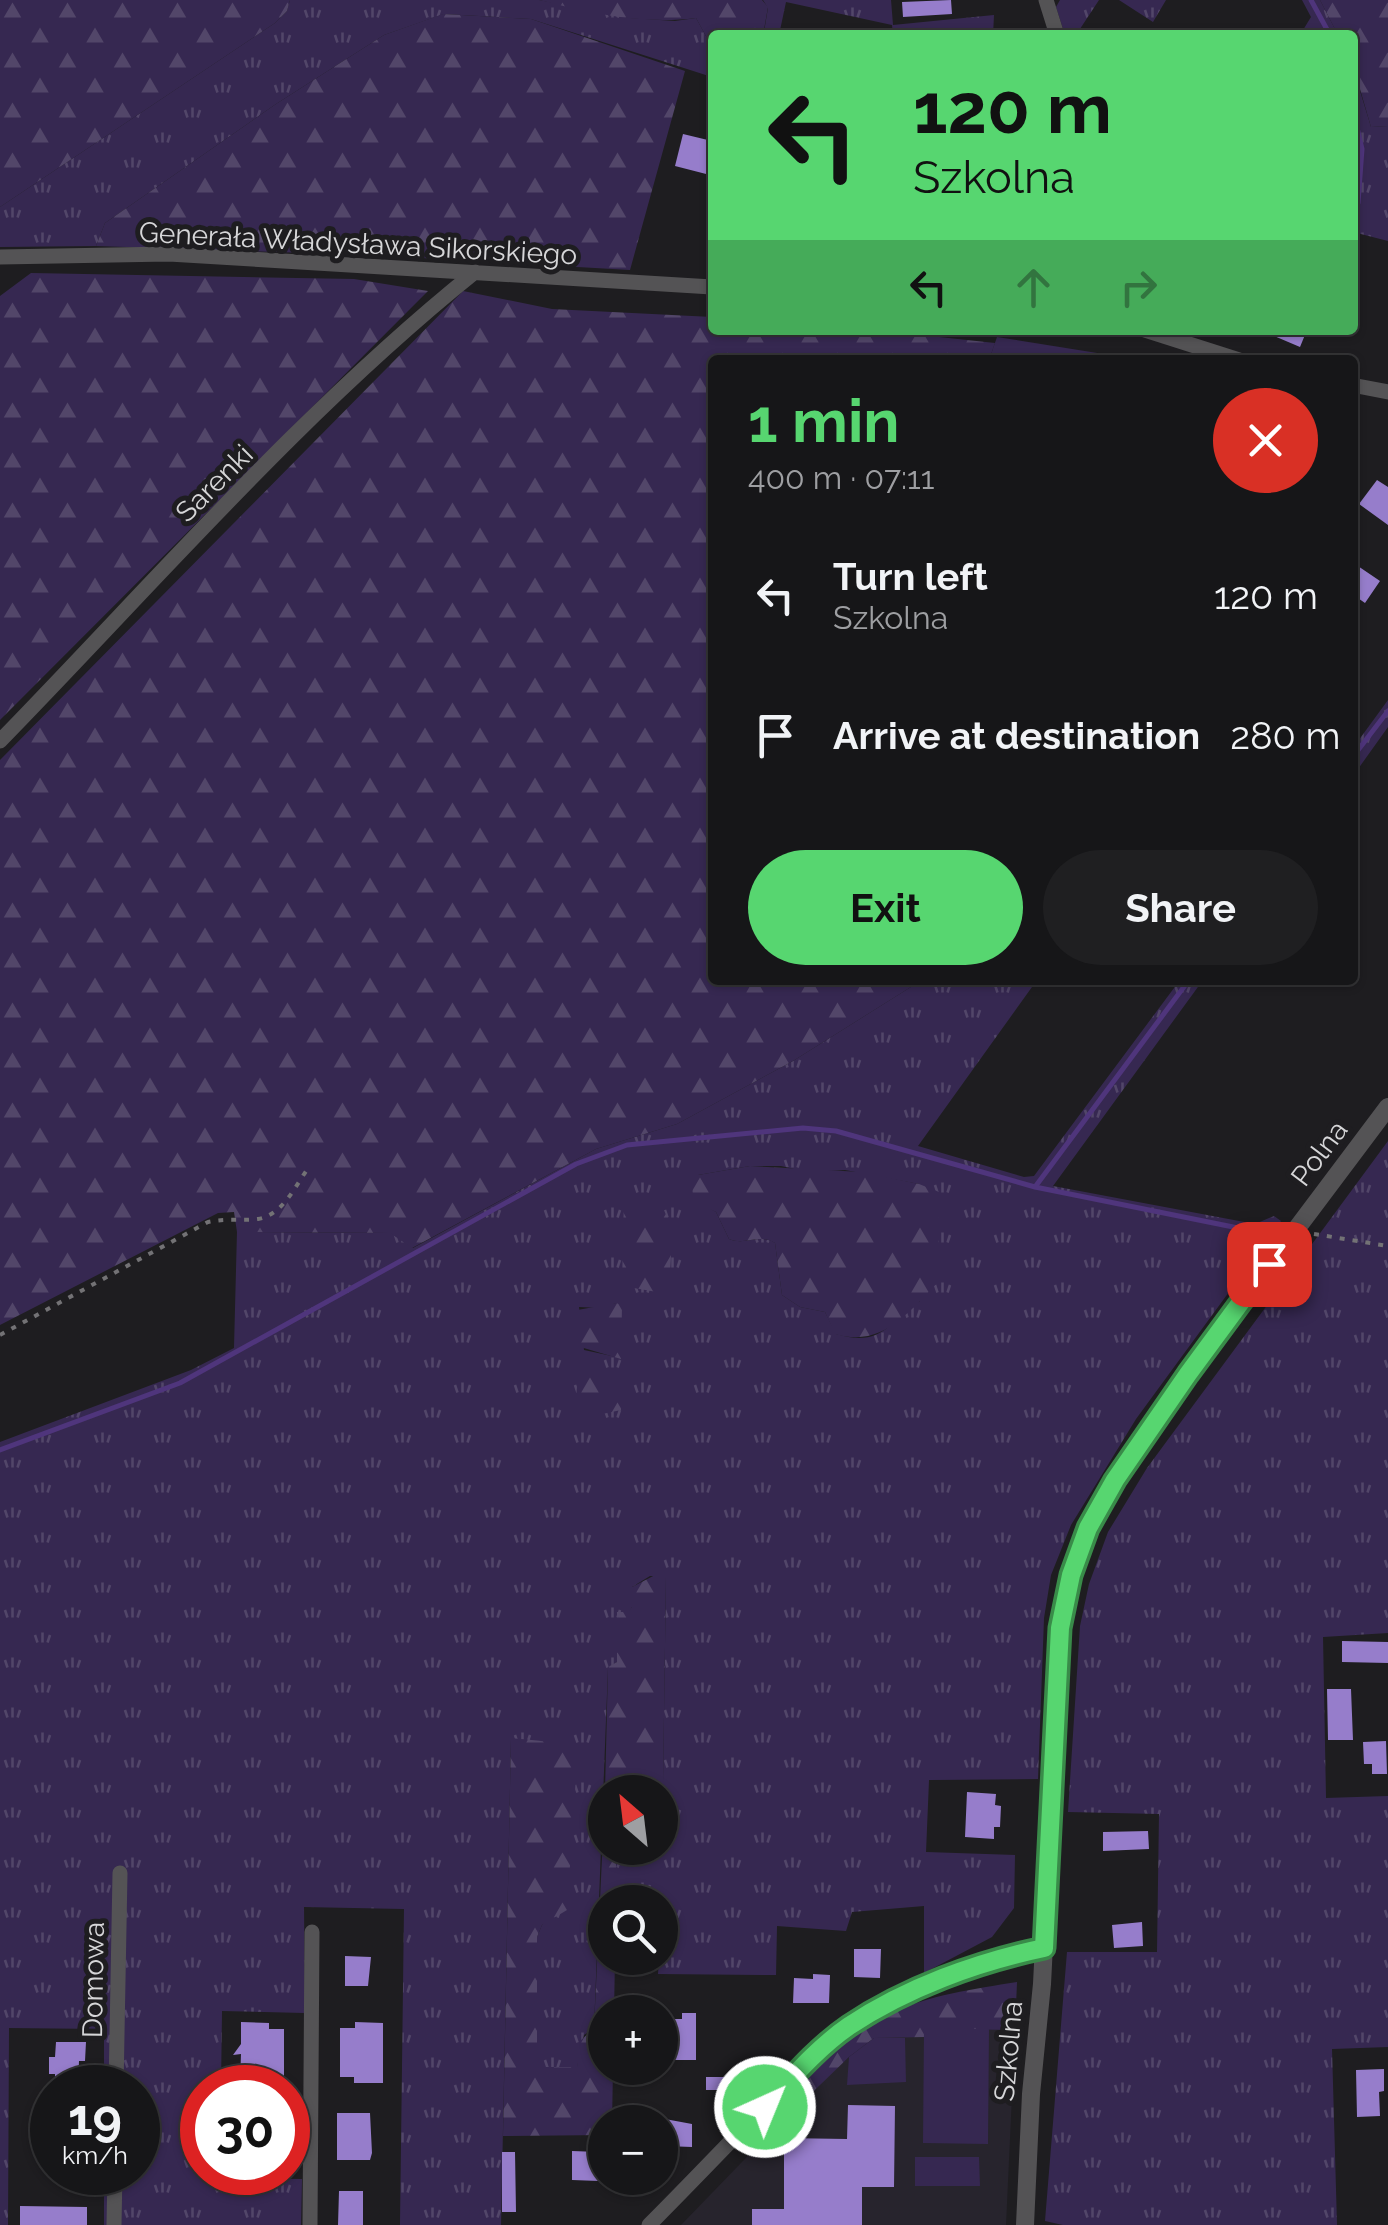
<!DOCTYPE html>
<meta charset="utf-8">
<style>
:root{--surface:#161618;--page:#1f1f21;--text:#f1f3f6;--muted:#9e9fa2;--line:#353537;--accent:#57d670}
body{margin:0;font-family:Raleway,sans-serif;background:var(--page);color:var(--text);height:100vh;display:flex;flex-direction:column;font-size:38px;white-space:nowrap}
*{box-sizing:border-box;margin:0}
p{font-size:32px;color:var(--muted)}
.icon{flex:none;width:55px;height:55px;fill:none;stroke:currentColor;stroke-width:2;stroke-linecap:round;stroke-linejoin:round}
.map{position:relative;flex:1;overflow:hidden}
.side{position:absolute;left:708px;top:355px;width:650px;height:630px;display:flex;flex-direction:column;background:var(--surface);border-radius:10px;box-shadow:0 2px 8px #0004,0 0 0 2px var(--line)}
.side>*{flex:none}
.guide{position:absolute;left:708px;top:30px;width:650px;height:305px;border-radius:10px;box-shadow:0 2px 8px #0004,0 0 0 2px var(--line);background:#57d670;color:#111;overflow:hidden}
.needle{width:65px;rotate:332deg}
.buttons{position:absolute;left:588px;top:1775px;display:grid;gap:20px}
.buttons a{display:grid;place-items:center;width:90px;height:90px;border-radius:50%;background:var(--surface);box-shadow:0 2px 8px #0004,0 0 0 2px var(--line);font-size:50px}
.speed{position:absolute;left:30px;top:2065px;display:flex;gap:20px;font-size:50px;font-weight:700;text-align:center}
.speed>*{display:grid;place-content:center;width:130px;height:130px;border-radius:50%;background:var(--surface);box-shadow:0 2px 8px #0004,0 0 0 2px var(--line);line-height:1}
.speed small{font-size:25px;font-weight:400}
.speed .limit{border:15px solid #d22;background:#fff;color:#111}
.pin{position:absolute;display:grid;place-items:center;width:85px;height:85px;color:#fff;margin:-42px;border-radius:20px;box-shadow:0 5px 15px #0006}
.me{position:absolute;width:110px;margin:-55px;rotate:44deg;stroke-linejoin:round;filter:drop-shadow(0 0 8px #0008)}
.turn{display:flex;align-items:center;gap:35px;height:210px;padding:0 40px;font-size:45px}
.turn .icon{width:130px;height:130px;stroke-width:2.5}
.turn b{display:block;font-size:70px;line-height:85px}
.lanes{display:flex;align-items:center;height:95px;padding:0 40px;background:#0003;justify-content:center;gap:50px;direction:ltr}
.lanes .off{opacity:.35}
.round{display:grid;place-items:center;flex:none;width:105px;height:105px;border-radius:52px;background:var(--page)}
.headline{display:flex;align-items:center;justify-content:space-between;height:170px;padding:0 40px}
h1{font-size:60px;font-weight:700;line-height:75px;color:var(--accent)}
.primary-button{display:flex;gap:20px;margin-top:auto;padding:20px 40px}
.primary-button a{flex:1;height:115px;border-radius:60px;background:var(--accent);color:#111;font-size:40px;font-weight:700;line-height:115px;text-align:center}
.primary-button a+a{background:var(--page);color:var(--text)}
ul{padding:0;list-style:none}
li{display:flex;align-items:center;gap:30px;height:140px;padding:0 40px}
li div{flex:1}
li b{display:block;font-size:38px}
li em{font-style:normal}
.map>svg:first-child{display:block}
.built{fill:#27242d}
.grass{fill:url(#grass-tufts);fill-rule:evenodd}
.forest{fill:url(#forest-firs)}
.park{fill:#362851}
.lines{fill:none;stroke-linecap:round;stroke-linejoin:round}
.stream{stroke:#4f357c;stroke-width:5}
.building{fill:#967dcb}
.path{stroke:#737275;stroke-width:4;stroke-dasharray:5 8;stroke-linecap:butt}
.minor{stroke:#545355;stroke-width:15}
.tertiary{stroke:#545355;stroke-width:18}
.route-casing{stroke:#398b49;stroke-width:25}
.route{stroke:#57d670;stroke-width:18}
.labels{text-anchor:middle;stroke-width:10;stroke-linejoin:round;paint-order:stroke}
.street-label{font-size:28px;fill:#d6d6d8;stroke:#1e1d20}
</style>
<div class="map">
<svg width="1388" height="2225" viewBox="0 0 1388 2225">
<defs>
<pattern id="grass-tufts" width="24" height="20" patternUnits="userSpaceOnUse" patternTransform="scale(2.5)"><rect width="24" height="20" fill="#362851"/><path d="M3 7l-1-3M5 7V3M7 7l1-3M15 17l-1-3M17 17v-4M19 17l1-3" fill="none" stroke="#524669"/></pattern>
<pattern id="forest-firs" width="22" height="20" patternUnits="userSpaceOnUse" patternTransform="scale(2.5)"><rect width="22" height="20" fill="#362851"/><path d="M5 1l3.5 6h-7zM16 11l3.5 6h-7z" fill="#524669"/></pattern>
</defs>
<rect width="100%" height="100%" fill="#1e1d20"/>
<path class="built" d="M924 2029 1015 2030 1006 2225H681L801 2101 849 2057 874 2038Z"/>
<path class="grass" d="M290 0H539L630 18 675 21 696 18 712 47V77L531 19 444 14 384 35 276 104 105 223 96 246 0 247V207L275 23 287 11Z
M763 0H891L893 25 994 15 993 35H893L892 25 786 2 779 35 764 32 768 8Z
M1060 0H1099L1076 35H1065L1056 7Z
M1119 0H1166L1153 22Z
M1302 0H1320L1338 35H1300L1311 17Z
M1352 65 1371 127 1388 126V241L1353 232Z
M1388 700V727L1353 776V748Z
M922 980H1037L918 1146 1024 1177 1034 1176 1180 980H1203L1053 1186 1255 1224 1274 1216 1281 1221 1136 1419 1071 1525 1051 1575 1044 1618 1038 1779 929 1780 926 1852 1015 1855 1014 1908 992 1937 924 1973V1906L852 1912 846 1931 777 1926 776 1975 658 1974 659 1960H615L660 1958V1902H616V1848H660V1792H616V1783H663L666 1576H650L632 1587V1607L629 1612 618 1613 617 1662 608 1668 594 2028 584 2035 577 2067H537V1937L542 1925 551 1917 538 1742 511 1739 501 2225H400L404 1909 304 1907 305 2013 222 2011 221 2087 202 2088V2172L220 2173 221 2178 302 2179 301 2225H104V2173L138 2172V2088L104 2087V2029L9 2028 8 2225H0V1442L191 1370 234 1348 237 1232 391 1233 413 1248 596 1149 677 1124 793 1061ZM750 1166H781L808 1172 845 1170 919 1184 920 1301C888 1323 881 1348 836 1334L825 1312 800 1307 782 1295 775 1243C760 1233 745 1246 729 1239L716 1212 707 1207 698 1175ZM616 1303 621 1358 584 1350 579 1307 602 1308Z
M1388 1141V1633L1323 1637 1326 1798 1388 1796V2047L1332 2049 1337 2225H1063L1045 2221 1067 1952H1157L1159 1814 1068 1812 1080 1626 1089 1584 1108 1532 1147 1468Z"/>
<path class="forest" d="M0 0H290L287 11 275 23 0 207Z
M539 0H762L768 7 763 35H712V47L696 18C643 25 590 13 539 0Z
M1320 0H1388V126L1371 127 1353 65 1352 35H1338Z
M443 14 531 19 685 71 630 270 369 255 96 246 105 223 276 104 384 35Z
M31 273 354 279 428 291 0 720V296Z
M463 291 552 309 712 317V330H874L995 343 989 360H712V980H922L793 1061 677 1124 596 1149 412 1248 390 1233 237 1232 234 1212 218 1213 0 1325V760Z
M750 1166 862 1172 919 1184 939 1192 938 1282C908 1313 882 1348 835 1334L825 1312 800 1307 782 1295 775 1243C759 1233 745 1246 729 1239L716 1212 694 1202 692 1187 698 1175Z
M640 1194 655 1197C678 1222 670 1259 669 1290L657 1292 622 1286 624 1196Z
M616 1303 622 1305 621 1359 577 1346 571 1336 572 1311Z
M615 1368 621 1369V1410L579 1419 575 1412 578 1374Z
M657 1574 666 1576 663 1784 617 1783 616 1792H605L608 1667 617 1662V1612H628L632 1607V1587Z
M511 1738C533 1741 568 1739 577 1761L567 1910 542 1925 537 1937V2067H577L579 2042 594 2028 605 1794V1848H616V1902H605V1958H615L614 2012H605V2068H613L612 2122H605V2135L503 2136Z
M1017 1982 1015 2030 925 2029 924 2037 874 2038 849 2057 791 2113 781 2102C814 2071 848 2034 889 2014 929 1995 974 1989 1017 1982Z"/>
<path class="park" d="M997 337 1141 360H989Z
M924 2029H989L988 2144 923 2143Z
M874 2038H905L906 2082 847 2085 849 2057Z
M915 2157H979L980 2186H915Z"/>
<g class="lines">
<path class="stream" d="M1311 0 1330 35
M1352 106 1362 149 1358 203
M1352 758 1388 711
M1035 1187 1189 980
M0 1450 180 1383 576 1164 627 1145 803 1128 836 1131 1035 1187 1253 1231"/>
</g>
<path class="building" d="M951 0 952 14 903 17 902 2Z
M683 134 712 141 710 175 675 166Z
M1260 330H1307L1300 347Z
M1377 480 1388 487V525L1359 504Z
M1352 562 1380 581 1365 603 1352 594Z
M1342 1641 1388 1642V1663L1342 1662Z
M1327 1689H1351L1353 1740H1328Z
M1386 1741 1387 1774H1372V1764H1364L1363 1742Z
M967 1792 996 1794 995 1805 1001 1806 1000 1827H994V1839L965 1837Z
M1148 1831 1149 1849 1103 1851V1832Z
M1142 1922 1143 1946 1114 1948 1112 1925Z
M854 1949H881L880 1978 854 1977Z
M345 1956 371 1957 368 1986H345Z
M813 1974 830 1975 829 2003H793L794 1978 813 1979Z
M682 2013H696V2060H668V2019H682Z
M241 2022 269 2023V2029H284V2078L269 2077 268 2083H240L241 2054 233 2055 241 2044Z
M355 2022 383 2023V2083H354V2077H340V2028H355Z
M56 2042H86L85 2061H79L78 2085H55V2074H49V2057H55Z
M1384 2069V2091L1379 2092 1380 2116 1357 2117 1356 2070Z
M706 2077H738V2090H706Z
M848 2105 895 2106 894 2187H862V2225H752V2209H784V2138L847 2139Z
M337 2113H370L372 2153 370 2160H337Z
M665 2119 692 2124V2147L665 2146Z
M572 2151 599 2152V2181L572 2180Z
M502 2152H515L516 2212H502Z
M339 2191H363V2225H338Z
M20 2206 87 2207V2225H20Z"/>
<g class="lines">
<path class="path" d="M1314 1234 1388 1246
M0 1335 208 1222C228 1218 240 1221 258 1219 283 1215 295 1186 309 1167"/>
<path class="minor" d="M1046 0 1057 35
M0 257 169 254 712 287
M1145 330 1239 360
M1352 385 1388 392
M0 741C155 582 302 411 475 272
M116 2088 120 1873
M114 2225 115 2172
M310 2225 312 1932
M649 2225C687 2187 724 2148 762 2109 789 2082 814 2052 845 2029 902 1988 976 1962 1044 1948"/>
<path class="tertiary" d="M1025 2225 1031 2094 1042 1984 1060 1628C1079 1507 1159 1411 1231 1316 1283 1246 1336 1177 1388 1107"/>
</g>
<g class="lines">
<g class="route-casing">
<path id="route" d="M765 2107C791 2079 817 2048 849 2026 906 1988 977 1962 1044 1948L1060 1628 1071 1575 1088 1528 1115 1480 1188 1374 1269 1264"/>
</g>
<use href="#route" class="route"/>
</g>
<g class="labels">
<g class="street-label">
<text transform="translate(358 243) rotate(3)" y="10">Generała Władysława Sikorskiego</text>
<text transform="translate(214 483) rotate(-45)" y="10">Sarenki</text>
<text transform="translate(1319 1153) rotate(-53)" y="10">Polna</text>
<text transform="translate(93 1980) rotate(-89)" y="10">Domowa</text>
<text transform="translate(1008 2051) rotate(-85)" y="10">Szkolna</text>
</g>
</g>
</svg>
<div class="buttons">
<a><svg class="needle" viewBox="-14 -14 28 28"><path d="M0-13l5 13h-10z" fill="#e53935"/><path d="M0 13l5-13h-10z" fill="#9e9fa2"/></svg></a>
<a><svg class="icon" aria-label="search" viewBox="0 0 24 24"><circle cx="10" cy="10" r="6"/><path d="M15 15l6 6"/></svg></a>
<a>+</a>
<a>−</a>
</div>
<div class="speed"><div>19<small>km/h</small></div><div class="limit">30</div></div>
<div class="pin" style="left:1269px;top:1264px;background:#d93025"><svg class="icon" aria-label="arrive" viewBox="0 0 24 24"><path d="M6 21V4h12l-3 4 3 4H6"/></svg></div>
<svg class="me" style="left:765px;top:2107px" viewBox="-20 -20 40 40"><circle r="17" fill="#57d670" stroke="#fff" stroke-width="3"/><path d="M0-11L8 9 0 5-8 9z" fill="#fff"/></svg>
<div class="guide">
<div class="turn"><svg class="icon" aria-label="left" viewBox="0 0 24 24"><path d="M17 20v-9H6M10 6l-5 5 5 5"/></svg><div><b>120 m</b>Szkolna</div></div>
<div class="lanes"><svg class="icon" aria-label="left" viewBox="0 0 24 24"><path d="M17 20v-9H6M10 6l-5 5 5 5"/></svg><svg class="icon off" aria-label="ahead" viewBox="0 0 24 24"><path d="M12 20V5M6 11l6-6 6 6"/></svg><svg class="icon off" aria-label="right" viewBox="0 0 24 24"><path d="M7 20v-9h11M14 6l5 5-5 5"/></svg></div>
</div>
<section class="side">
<div class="headline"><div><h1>1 min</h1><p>400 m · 07:11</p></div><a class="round" style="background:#d93025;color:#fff"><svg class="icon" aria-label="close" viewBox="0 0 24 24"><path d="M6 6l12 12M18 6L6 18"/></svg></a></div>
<ul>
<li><svg class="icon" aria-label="left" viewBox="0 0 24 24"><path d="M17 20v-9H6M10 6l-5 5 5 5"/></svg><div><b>Turn left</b><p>Szkolna</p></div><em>120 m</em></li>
<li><svg class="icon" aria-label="arrive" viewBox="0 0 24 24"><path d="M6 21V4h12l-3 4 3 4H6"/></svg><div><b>Arrive at destination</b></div><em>280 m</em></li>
</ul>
<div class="primary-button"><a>Exit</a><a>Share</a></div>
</section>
</div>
